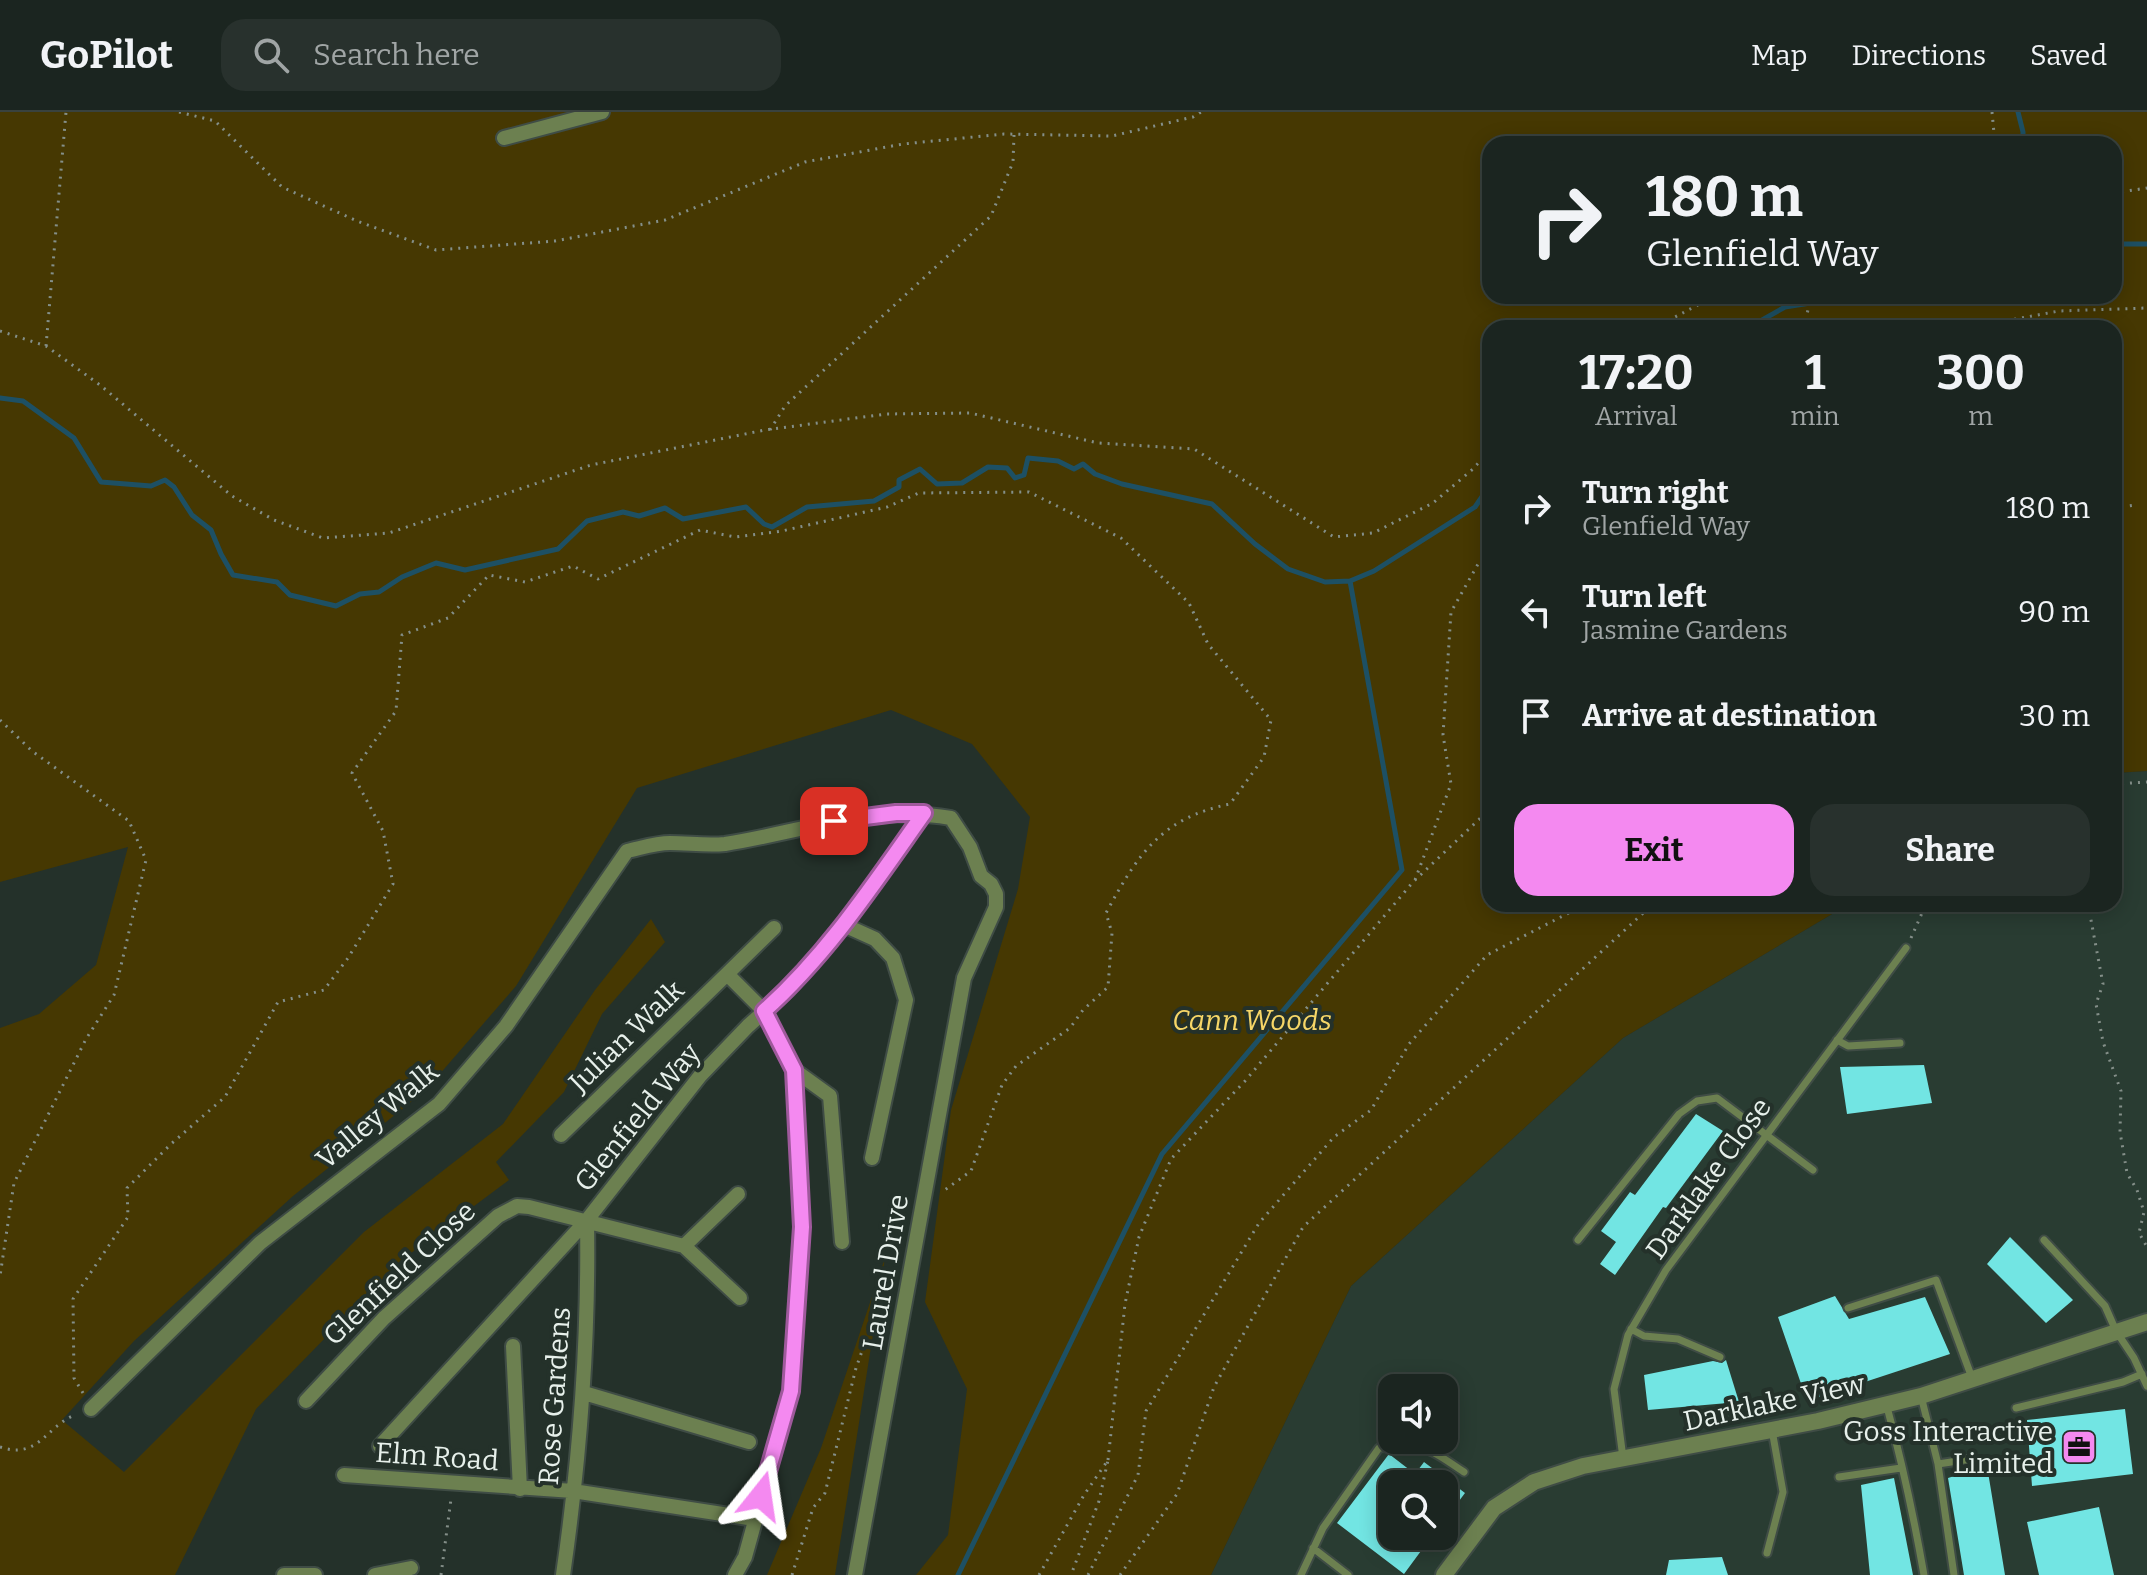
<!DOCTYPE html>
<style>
:root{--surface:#1b2520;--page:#28312d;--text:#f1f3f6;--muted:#a0a5a5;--line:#39423e;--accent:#f489f0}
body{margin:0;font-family:Bitter,serif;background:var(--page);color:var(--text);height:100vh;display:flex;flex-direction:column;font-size:30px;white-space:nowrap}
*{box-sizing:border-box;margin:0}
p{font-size:26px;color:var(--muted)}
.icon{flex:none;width:44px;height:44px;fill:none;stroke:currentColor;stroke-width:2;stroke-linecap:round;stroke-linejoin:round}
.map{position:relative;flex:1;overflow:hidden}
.panel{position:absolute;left:1482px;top:208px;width:640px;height:592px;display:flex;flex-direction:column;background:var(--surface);border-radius:24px;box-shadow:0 4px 20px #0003,0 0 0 2px var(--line)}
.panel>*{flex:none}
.top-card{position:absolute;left:1482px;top:24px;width:640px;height:168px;border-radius:24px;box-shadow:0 4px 20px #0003,0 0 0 2px var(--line);background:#1b2520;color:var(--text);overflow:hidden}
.buttons{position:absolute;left:1378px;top:1262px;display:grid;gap:16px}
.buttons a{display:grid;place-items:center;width:80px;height:80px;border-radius:16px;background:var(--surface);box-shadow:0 4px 20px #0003,0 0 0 2px var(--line);font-size:40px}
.pin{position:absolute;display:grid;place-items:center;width:68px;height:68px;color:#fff;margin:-34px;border-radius:16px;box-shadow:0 4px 12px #0006}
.me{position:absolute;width:88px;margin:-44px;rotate:15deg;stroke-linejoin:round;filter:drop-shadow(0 0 6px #0008)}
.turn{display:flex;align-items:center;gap:28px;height:168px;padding:0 32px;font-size:36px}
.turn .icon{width:104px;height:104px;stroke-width:2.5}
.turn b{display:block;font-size:56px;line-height:68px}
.eta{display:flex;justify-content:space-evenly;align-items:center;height:136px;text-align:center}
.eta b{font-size:48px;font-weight:700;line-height:56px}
.button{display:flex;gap:16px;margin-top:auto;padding:16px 32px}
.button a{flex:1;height:92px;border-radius:24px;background:var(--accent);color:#111;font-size:32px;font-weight:700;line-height:92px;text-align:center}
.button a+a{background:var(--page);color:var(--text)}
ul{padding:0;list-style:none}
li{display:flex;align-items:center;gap:24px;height:104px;padding:0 32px}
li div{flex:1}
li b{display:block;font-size:30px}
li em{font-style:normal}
header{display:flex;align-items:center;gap:48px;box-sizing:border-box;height:112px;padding:0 40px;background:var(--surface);border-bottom:2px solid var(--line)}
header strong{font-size:38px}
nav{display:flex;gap:44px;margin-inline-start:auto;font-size:28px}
.search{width:560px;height:72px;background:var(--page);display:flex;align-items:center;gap:20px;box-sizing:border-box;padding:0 28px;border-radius:24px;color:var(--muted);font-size:30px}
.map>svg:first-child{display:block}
.built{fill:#293c32;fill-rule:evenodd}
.green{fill:#463802;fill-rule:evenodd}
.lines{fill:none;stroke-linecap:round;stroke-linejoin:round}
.stream{stroke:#1d5064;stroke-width:5}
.building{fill:#72e5e3}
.service-casing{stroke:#3f4c45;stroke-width:11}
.minor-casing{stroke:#3f4c45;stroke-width:18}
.tertiary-casing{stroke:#3f4c45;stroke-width:20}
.path{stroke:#848f89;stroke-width:3;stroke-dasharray:2 6;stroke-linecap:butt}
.service{stroke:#6c8050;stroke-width:7}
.minor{stroke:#6c8050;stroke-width:14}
.tertiary{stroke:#6c8050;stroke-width:16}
.route-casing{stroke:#9f599c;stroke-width:20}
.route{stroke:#f489f0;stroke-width:14}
.labels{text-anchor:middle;stroke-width:8;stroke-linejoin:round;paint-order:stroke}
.park-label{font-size:28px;font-style:italic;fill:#f6d667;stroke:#24312a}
.street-label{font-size:28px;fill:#e7f0eb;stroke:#24312a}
.poi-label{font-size:28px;fill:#e7f0eb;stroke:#24312a;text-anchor:end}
</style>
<header>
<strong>GoPilot</strong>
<div class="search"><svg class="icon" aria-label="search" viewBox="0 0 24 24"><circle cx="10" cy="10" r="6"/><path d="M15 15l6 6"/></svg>Search here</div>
<nav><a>Map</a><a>Directions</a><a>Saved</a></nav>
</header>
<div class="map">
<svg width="2147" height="1463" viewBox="0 0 2147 1463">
<rect width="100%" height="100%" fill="#24312a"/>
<path class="built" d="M2147 659V1463H1211L1351 1174 1623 926 1849 792H2114V661ZM1392 1276H1444V1328H1392ZM1392 1372H1444V1424H1392Z"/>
<path class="green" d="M0 0H2147V659L2114 661V216H1490V792H1849L1623 926 1351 1174 1211 1463H916L948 1423 967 1277 925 1190 951 998 1018 777 1030 705 972 632 891 598 637 676 516 874 425 979 293 1084 134 1229 62 1308 124 1360 364 1120 503 1012 595 878 651 807 665 830 602 902 564 980 496 1050 509 1068 399 1150 256 1297 175 1463H0V916L39 902 96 853 128 735 0 770ZM1490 32H2114V184H1490Z
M885 1146 835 1463H767L821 1336Z"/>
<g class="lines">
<path class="stream" d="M2018 0 2023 20V32
M2114 132H2147
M1748 216 1785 195 1855 184
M0 286 23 289 74 326 101 370 151 374 165 368 174 375 192 403 211 418 221 442 233 463 277 470 290 483 336 494 360 482 379 480 402 465 436 451 465 458 558 437 587 409 623 400 639 404 665 396 683 407 746 395 764 412 772 415 807 395 874 389 899 375V368L920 357 937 372 962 371 988 355 1007 356 1015 366 1024 363 1028 346 1058 349 1074 357 1083 352 1095 362 1122 372 1212 392 1255 432 1288 457 1325 470 1350 469 1374 459 1475 395 1490 373
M958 1463 1162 1042 1402 758 1350 469"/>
</g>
<path class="building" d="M1924 953 1932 991 1847 1002 1840 955Z
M1696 1002 1723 1019 1666 1096 1663 1095 1615 1163 1600 1152 1616 1130 1601 1119 1630 1080 1635 1083Z
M2010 1125 2073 1188 2046 1211 1987 1152Z
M1835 1184 1849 1207 1925 1185 1950 1242 1807 1289 1778 1205Z
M1726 1248 1739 1290 1648 1298 1644 1263 1713 1249 1722 1251Z
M2125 1297 2133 1362 2032 1374 2027 1308Z
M1389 1342 1415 1362 1424 1350 1465 1381 1444 1409V1372H1392V1424H1432L1404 1462 1337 1411Z
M1987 1354 2005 1463H1964L1948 1366Z
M1894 1366 1913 1463H1870L1861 1373Z
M2099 1395 2114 1463H2039L2027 1410Z
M1722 1445 1728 1463H1666L1669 1448Z"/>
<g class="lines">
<g class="service-casing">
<path id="service" d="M1837 928 1848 934 1900 931
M1578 1128 1679 1002 1697 989 1717 986 1813 1058
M2044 1128 2105 1194 2116 1219 2134 1246 2147 1274
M1848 1196 1936 1168 1972 1266
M1631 1217 1644 1224 1678 1227 1720 1245
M1921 1284 1938 1352 1971 1347
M1887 1295C1902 1350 1914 1406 1924 1463
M2016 1296 2123 1270 2142 1262
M1623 1346 1614 1277 1628 1223 1666 1158 1906 836
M1938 1352 1954 1463
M1839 1365 1901 1356
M1313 1436 1348 1463
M1767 1441 1783 1380 1772 1318
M1301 1463 1323 1416 1379 1336C1425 1332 1427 1335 1464 1360"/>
</g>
<g class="minor-casing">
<path id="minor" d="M504 26 602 0
M844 813 875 827 893 846 906 888 872 1046
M727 862 774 816
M794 958 830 984 842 1130
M561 1023 727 862 764 899 794 958 802 1115 791 1279 745 1445 735 1463
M684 1134 740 1186
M513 1234 520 1377
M584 1281 749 1330
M306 1289 384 1206 498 1104 517 1094 529 1095 684 1134 738 1082
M91 1297 260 1131 439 992 506 914 627 739C641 736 656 731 670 731 689 731 706 734 725 732 801 720 873 692 951 706L970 735 981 764 991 772 996 782V795L964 866 855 1463
M380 1334 587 1108 700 964 748 914 789 877 844 813 924 701
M344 1363 573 1379 755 1407
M284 1463H315
M375 1463 411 1456
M563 1463C580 1345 589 1227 587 1108"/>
</g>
<g class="tertiary-casing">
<path id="tertiary" d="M1444 1463 1494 1396 1534 1370 1583 1354 1818 1309 1921 1284 2147 1210"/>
</g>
<path class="path" d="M179 0 215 9 282 75 357 109 436 138 555 129 665 108 805 50 903 32 1004 22 1112 24 1193 5 1201 0
M1992 0 1995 32
M2114 81 2147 76
M1654 216 1715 184
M1804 216 1811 184
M1967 216 2059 199 2147 196
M0 219 46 234 100 273 232 384 274 408 323 426 389 421 591 353 765 318 886 302 970 301 1098 331 1194 337 1334 425 1373 421 1433 391 1473 357 1490 338
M46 234 66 0
M770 318 785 294 991 104 1013 50 1014 23
M2114 396 2136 393
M0 608 32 639 129 709 146 748 114 883 86 927 14 1071 0 1164
M2114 672 2147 670
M1415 768 1451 672 1443 623 1451 500 1478 452 1490 439
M2088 792 2103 872 2096 892 2103 930 2121 979 2120 1020 2127 1061 2137 1078 2144 1100 2139 1121 2147 1135
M1911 826 1926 792
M83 1281 74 1266 73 1187 128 1105 127 1076 171 1032 225 985 278 890 324 878 348 846 393 772 383 719 352 661 396 599 402 523 448 506 489 463 525 470 573 454 598 467 700 418 735 425 782 419 887 395 919 381 1029 380 1121 426 1189 491 1208 532 1271 608 1264 645 1230 692C1161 706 1138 742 1106 801L1112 821 1108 875 1083 898 1070 916 1016 954 1002 973 971 1059 942 1080
M0 1335C39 1348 46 1314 75 1303
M1108 1348 1125 1192 1139 1125 1171 1047 1245 969 1413 770 1490 697
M441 1463 451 1387
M792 1463 813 1396 825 1381 856 1256 877 1197 887 1193
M1039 1463 1084 1383 1108 1348 1099 1389 1071 1463
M1088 1463 1138 1363 1146 1299 1259 1111 1334 1025 1371 998 1409 932 1487 843 1586 792
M1120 1463 1177 1382 1214 1275 1303 1115 1653 792"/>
<use href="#service" class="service"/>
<use href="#minor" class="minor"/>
<use href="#tertiary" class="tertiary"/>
</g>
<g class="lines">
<g class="route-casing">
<path id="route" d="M761 1384 791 1279 802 1115 794 958 764 899C828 842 875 770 924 701H896L834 709"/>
</g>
<use href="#route" class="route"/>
</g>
<defs>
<g id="office-square" transform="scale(1.8)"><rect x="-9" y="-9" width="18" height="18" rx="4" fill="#f489f0" stroke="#24312a"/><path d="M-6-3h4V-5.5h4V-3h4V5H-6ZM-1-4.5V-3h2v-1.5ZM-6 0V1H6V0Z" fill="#111"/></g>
</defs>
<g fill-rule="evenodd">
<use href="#office-square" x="2079" y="1335"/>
</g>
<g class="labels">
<g class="park-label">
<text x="1252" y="918">Cann Woods</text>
</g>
<g class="street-label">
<text transform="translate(626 924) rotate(-44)" y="10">Julian Walk</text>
<text transform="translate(377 1003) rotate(-40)" y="10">Valley Walk</text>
<text transform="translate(637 1005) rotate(-51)" y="10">Glenfield Way</text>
<text transform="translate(1708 1066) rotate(-54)" y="10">Darklake Close</text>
<text transform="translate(885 1160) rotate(-80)" y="10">Laurel Drive</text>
<text transform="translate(399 1161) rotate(-43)" y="10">Glenfield Close</text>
<text transform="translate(554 1284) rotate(-86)" y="10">Rose Gardens</text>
<text transform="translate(1774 1290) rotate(-12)" y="10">Darklake View</text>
<text transform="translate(437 1344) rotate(4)" y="10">Elm Road</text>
</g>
<g class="poi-label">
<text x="2053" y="1329">Goss Interactive<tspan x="2053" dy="32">Limited</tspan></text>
</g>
</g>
</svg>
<div class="buttons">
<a><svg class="icon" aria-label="sound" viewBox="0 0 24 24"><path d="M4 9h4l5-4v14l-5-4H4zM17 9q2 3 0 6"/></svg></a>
<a><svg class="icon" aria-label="search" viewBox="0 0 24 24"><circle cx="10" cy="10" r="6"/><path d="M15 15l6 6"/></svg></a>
</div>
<div class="pin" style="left:834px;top:709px;background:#d93025"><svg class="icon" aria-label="arrive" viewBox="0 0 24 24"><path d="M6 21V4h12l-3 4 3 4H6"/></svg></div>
<svg class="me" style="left:761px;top:1384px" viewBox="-20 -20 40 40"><path d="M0-17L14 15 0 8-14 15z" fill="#f489f0" stroke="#fff" stroke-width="4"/></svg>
<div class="top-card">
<div class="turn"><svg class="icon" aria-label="right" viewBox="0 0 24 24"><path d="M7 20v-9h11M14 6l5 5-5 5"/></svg><div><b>180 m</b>Glenfield Way</div></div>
</div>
<section class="panel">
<div class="eta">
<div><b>17:20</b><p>Arrival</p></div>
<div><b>1</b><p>min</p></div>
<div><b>300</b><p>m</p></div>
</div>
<ul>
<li><svg class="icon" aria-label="right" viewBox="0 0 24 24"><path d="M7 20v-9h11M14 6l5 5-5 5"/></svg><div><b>Turn right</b><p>Glenfield Way</p></div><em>180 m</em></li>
<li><svg class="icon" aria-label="left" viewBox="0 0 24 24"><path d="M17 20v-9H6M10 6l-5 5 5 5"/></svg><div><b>Turn left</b><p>Jasmine Gardens</p></div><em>90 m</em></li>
<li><svg class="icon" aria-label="arrive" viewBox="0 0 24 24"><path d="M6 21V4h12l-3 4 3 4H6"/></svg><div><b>Arrive at destination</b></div><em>30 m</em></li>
</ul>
<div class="button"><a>Exit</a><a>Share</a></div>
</section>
</div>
